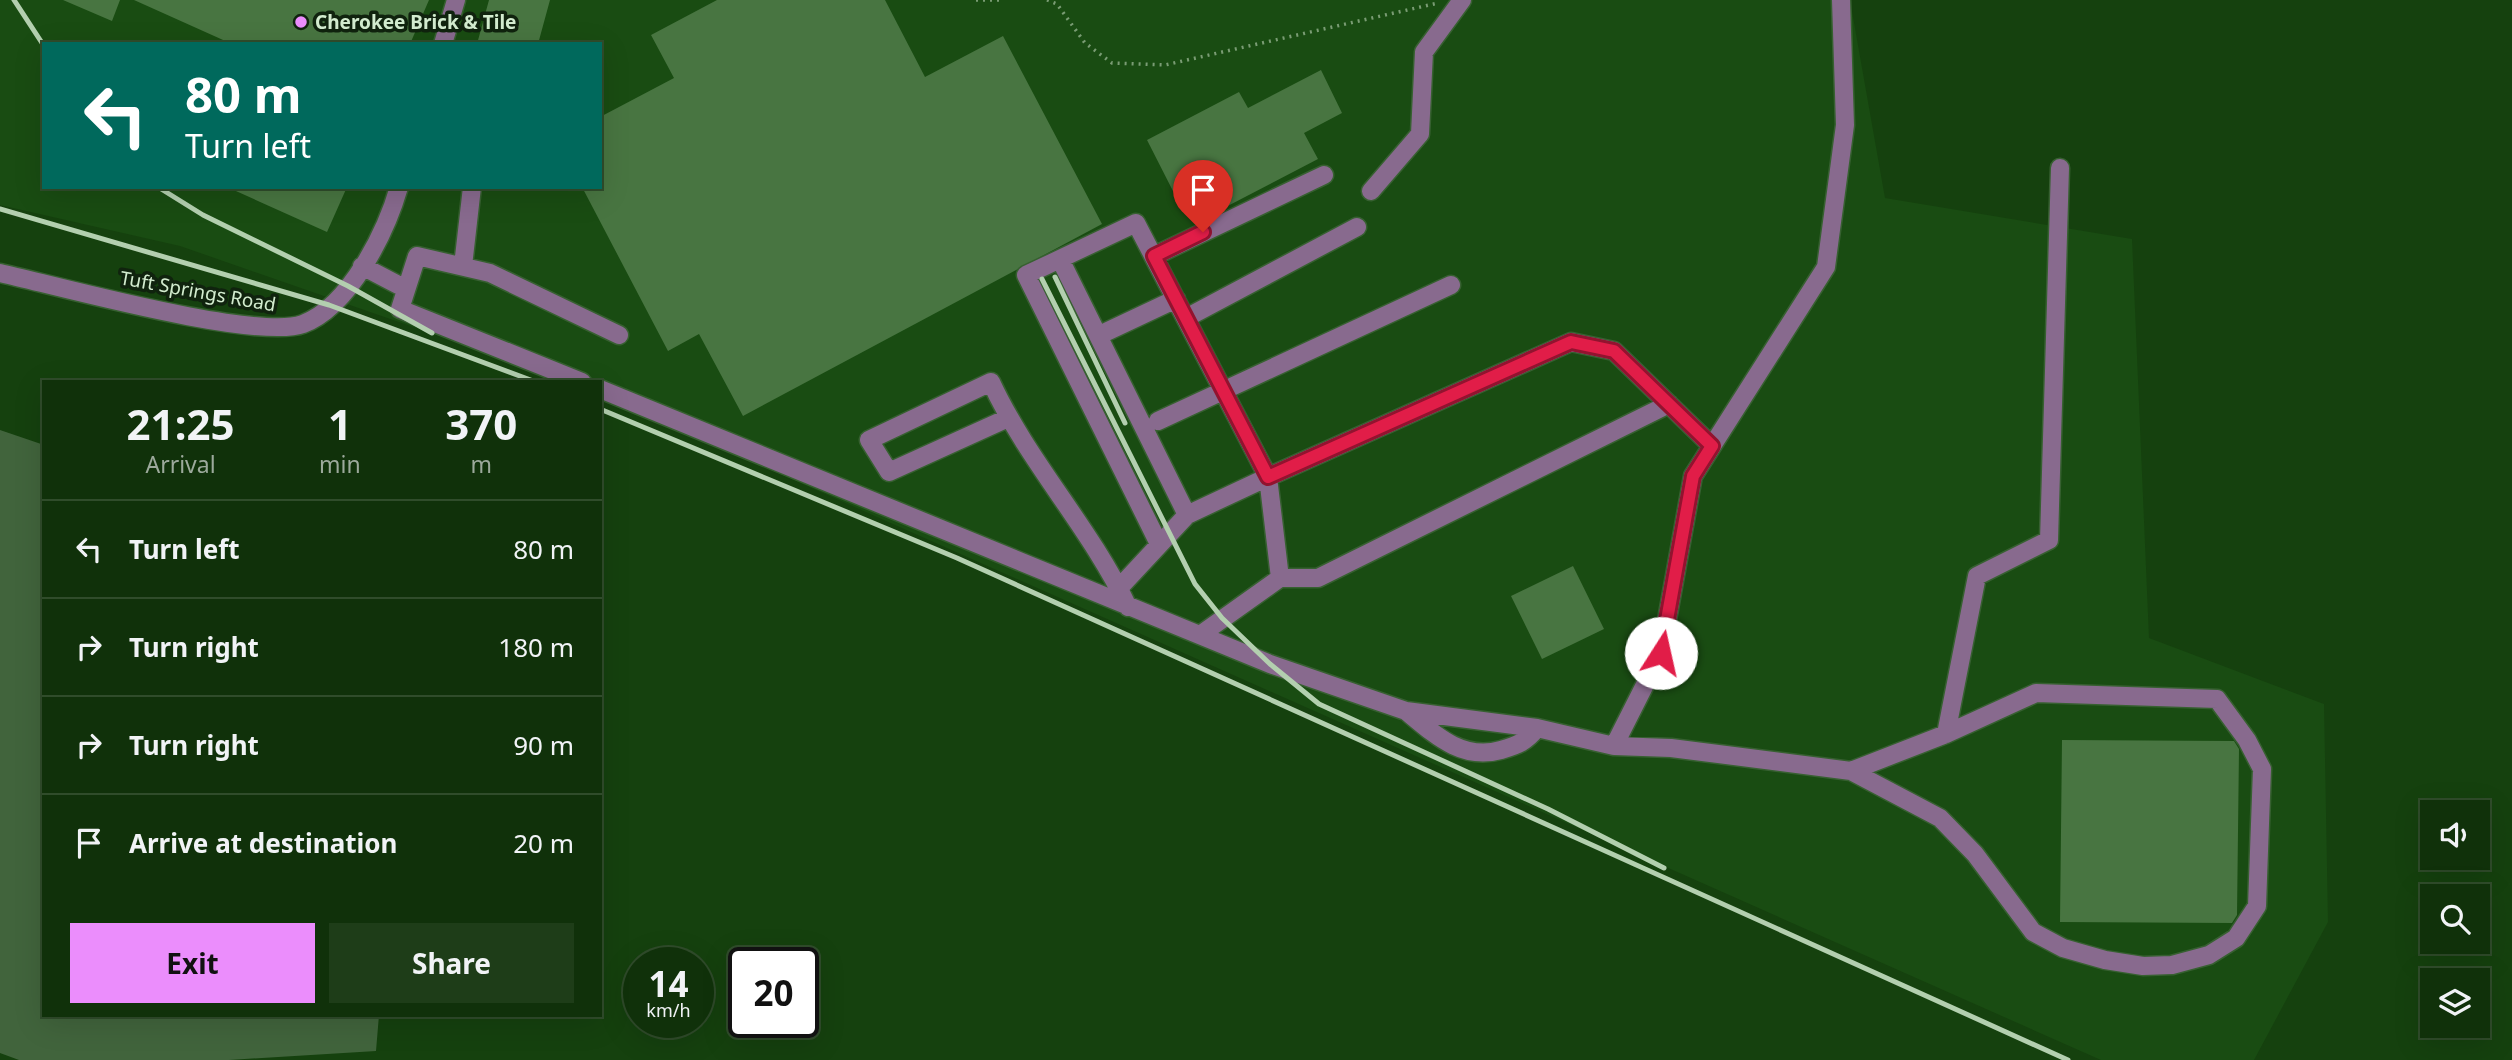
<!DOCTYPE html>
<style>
:root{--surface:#10310a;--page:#1e3d18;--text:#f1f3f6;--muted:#9ca99c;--line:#304c2b;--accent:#eb8dfc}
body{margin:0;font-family:"Noto Sans",sans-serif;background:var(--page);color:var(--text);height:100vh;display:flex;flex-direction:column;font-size:26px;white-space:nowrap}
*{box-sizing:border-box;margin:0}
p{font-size:23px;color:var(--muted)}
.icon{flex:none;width:38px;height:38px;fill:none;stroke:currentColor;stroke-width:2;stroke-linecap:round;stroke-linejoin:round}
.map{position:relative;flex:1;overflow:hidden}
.drawer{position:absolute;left:42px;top:380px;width:560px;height:637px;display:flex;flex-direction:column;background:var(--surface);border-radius:0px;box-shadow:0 7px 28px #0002,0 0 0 2px var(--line)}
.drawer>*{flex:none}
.top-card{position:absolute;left:42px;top:42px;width:560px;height:147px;border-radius:0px;box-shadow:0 7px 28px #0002,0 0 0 2px var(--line);background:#00695c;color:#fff;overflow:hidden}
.controls{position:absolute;left:2420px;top:800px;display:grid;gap:14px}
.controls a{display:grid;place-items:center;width:70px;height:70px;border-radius:0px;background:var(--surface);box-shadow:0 7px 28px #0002,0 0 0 2px var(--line);font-size:35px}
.speed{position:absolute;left:623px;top:947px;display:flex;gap:14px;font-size:35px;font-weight:700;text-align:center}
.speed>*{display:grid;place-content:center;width:91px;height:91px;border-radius:50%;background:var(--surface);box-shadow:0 7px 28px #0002,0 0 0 2px var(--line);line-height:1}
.speed small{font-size:18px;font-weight:400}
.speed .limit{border:4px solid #111;border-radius:10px;background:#fff;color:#111}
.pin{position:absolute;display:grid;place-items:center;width:60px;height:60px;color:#fff;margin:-72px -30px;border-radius:50% 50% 50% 0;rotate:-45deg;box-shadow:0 0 7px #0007}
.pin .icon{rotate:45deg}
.me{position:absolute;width:77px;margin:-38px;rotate:10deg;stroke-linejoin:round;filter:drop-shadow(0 0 5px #0008)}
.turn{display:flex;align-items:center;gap:24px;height:147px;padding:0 28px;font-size:32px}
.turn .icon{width:91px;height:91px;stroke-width:2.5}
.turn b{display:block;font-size:49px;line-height:60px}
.eta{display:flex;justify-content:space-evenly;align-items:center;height:119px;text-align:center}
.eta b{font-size:42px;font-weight:700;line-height:49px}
.button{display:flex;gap:14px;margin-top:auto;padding:14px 28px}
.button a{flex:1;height:80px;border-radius:0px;background:var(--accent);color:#111;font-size:28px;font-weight:700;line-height:80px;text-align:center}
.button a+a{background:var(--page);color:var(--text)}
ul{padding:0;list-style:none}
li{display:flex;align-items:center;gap:21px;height:98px;padding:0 28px;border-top:2px solid var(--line)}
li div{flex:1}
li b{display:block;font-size:26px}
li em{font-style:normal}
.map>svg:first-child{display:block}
.built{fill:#194c12;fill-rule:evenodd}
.green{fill:#41643c}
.building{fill:#487541}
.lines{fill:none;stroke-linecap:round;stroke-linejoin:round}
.minor-casing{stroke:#376031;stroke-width:21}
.path{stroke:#7a9c74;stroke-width:3.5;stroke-dasharray:2 5;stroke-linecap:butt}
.minor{stroke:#886a8e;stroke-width:18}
.rail{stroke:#b3cfaf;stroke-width:5}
.route-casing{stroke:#92132f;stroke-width:18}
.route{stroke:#e11d48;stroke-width:12}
.poi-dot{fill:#eb8dfc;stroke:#10230e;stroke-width:2.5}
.labels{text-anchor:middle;stroke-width:7;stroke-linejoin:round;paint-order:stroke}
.poi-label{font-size:19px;font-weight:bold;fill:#d3eccf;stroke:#10230e;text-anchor:start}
.street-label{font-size:19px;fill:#d3eccf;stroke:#10230e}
</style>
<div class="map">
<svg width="2512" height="1060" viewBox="0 0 2512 1060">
<rect width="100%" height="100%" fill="#15410e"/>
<path class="built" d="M0 0H1850L1885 198 2132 239 2149 638 2324 704 2328 922 2254 1060H2101L600 394V382L569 381 180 246 0 205ZM44 44H600V187H44Z"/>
<path class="green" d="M0 430 44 445V1015H379L376 1051 229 1060H19L0 1053Z"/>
<path class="building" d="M63 0H120L112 21Z
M134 0H429L410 44H232Z
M489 0H550L538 44H477Z
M717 0H885L925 77 1003 36 1102 224 743 416 699 334 668 351 582 187H600V117L674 78 651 35Z
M1321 70 1342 113 1304 133 1318 159 1218 211 1203 181 1175 195 1147 140 1239 92 1248 108Z
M227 187H347L327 232Z
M1573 566 1604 629 1542 659 1511 596Z
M2062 740 2234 741 2239 749 2237 915 2232 923 2060 922Z"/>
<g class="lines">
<g class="minor-casing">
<path id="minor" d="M443 44 456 0
M1371 191 1420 134 1424 52 1462 0
M1154 256 1324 175
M1060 259 1187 515 1119 588
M362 266 406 289
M463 266 472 187
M0 273C58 286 257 341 303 324 350 306 386 232 399 187
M1186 318 1357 227
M1106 332 1176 299
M582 382 400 309 417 256 490 273 619 335
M600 389 1270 664 1406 711 1537 728 1614 746 1671 748 1851 771 1940 818 1975 854 2033 932 2063 948 2105 960 2143 966 2172 965 2209 955 2236 938 2257 906 2262 769 2247 740 2217 699 2036 693 1946 734 1851 771
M1008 418 889 472 869 440 991 382C1028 462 1090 527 1128 607
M1158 421 1451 285
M1159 544 1026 275 1136 223 1268 477 1187 515
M1280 578H1318L1669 404
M1200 635 1280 578 1268 477 1571 342 1614 351 1712 446
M1406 711C1435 735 1462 761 1501 750 1518 745 1526 742 1537 728
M1946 734 1977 576 2049 540 2060 168
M1614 746 1661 653 1693 476 1826 267 1845 125 1841 0"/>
</g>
<path class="path" d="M976 0H999
M1047 0 1057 4 1085 43 1112 63 1165 65 1438 3"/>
<use href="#minor" class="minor"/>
<path class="rail" d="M14 0 44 46
M158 187 203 215 348 286 432 333
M0 209 329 305 536 382
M1055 277 1125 423
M1042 279 1195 584 1222 618 1270 664 1319 704 1548 809 1664 868
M600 409 957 558 2068 1060"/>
</g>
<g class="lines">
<g class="route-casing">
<path id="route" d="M1203 232 1154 256 1268 477 1571 342 1614 351 1712 446 1693 476 1661 653"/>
</g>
<use href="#route" class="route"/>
</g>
<circle class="poi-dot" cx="301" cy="22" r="7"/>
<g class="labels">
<g class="poi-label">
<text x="315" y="29">Cherokee Brick &amp; Tile</text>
</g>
<g class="street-label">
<text transform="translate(198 291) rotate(10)" y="7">Tuft Springs Road</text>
</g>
</g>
</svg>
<div class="controls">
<a><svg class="icon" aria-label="sound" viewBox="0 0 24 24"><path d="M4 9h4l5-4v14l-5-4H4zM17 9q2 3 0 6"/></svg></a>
<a><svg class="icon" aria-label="search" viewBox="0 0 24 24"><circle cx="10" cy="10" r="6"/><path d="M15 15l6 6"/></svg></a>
<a><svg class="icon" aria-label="layers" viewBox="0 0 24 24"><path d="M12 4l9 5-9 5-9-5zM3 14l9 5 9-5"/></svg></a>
</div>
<div class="speed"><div>14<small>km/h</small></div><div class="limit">20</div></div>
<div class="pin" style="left:1203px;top:232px;background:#d93025"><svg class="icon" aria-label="arrive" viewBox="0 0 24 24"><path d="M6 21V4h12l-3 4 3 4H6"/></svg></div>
<svg class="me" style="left:1661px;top:653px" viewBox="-20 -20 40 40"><circle r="19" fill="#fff"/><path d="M0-13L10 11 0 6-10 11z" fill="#e11d48"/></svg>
<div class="top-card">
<div class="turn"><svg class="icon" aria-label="left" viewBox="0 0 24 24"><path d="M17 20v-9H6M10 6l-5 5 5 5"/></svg><div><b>80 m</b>Turn left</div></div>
</div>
<section class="drawer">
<div class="eta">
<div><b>21:25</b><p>Arrival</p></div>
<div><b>1</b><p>min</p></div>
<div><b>370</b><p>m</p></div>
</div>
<ul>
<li><svg class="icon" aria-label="left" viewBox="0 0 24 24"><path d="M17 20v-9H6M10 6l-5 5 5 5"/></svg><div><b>Turn left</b></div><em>80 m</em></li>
<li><svg class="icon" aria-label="right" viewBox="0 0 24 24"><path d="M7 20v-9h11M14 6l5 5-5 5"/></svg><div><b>Turn right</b></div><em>180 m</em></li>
<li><svg class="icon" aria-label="right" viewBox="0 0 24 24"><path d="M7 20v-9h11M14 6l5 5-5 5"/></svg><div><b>Turn right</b></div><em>90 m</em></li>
<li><svg class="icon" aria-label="arrive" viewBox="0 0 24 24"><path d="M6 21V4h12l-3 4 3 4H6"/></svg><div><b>Arrive at destination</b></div><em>20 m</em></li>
</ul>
<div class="button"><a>Exit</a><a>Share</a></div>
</section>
</div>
